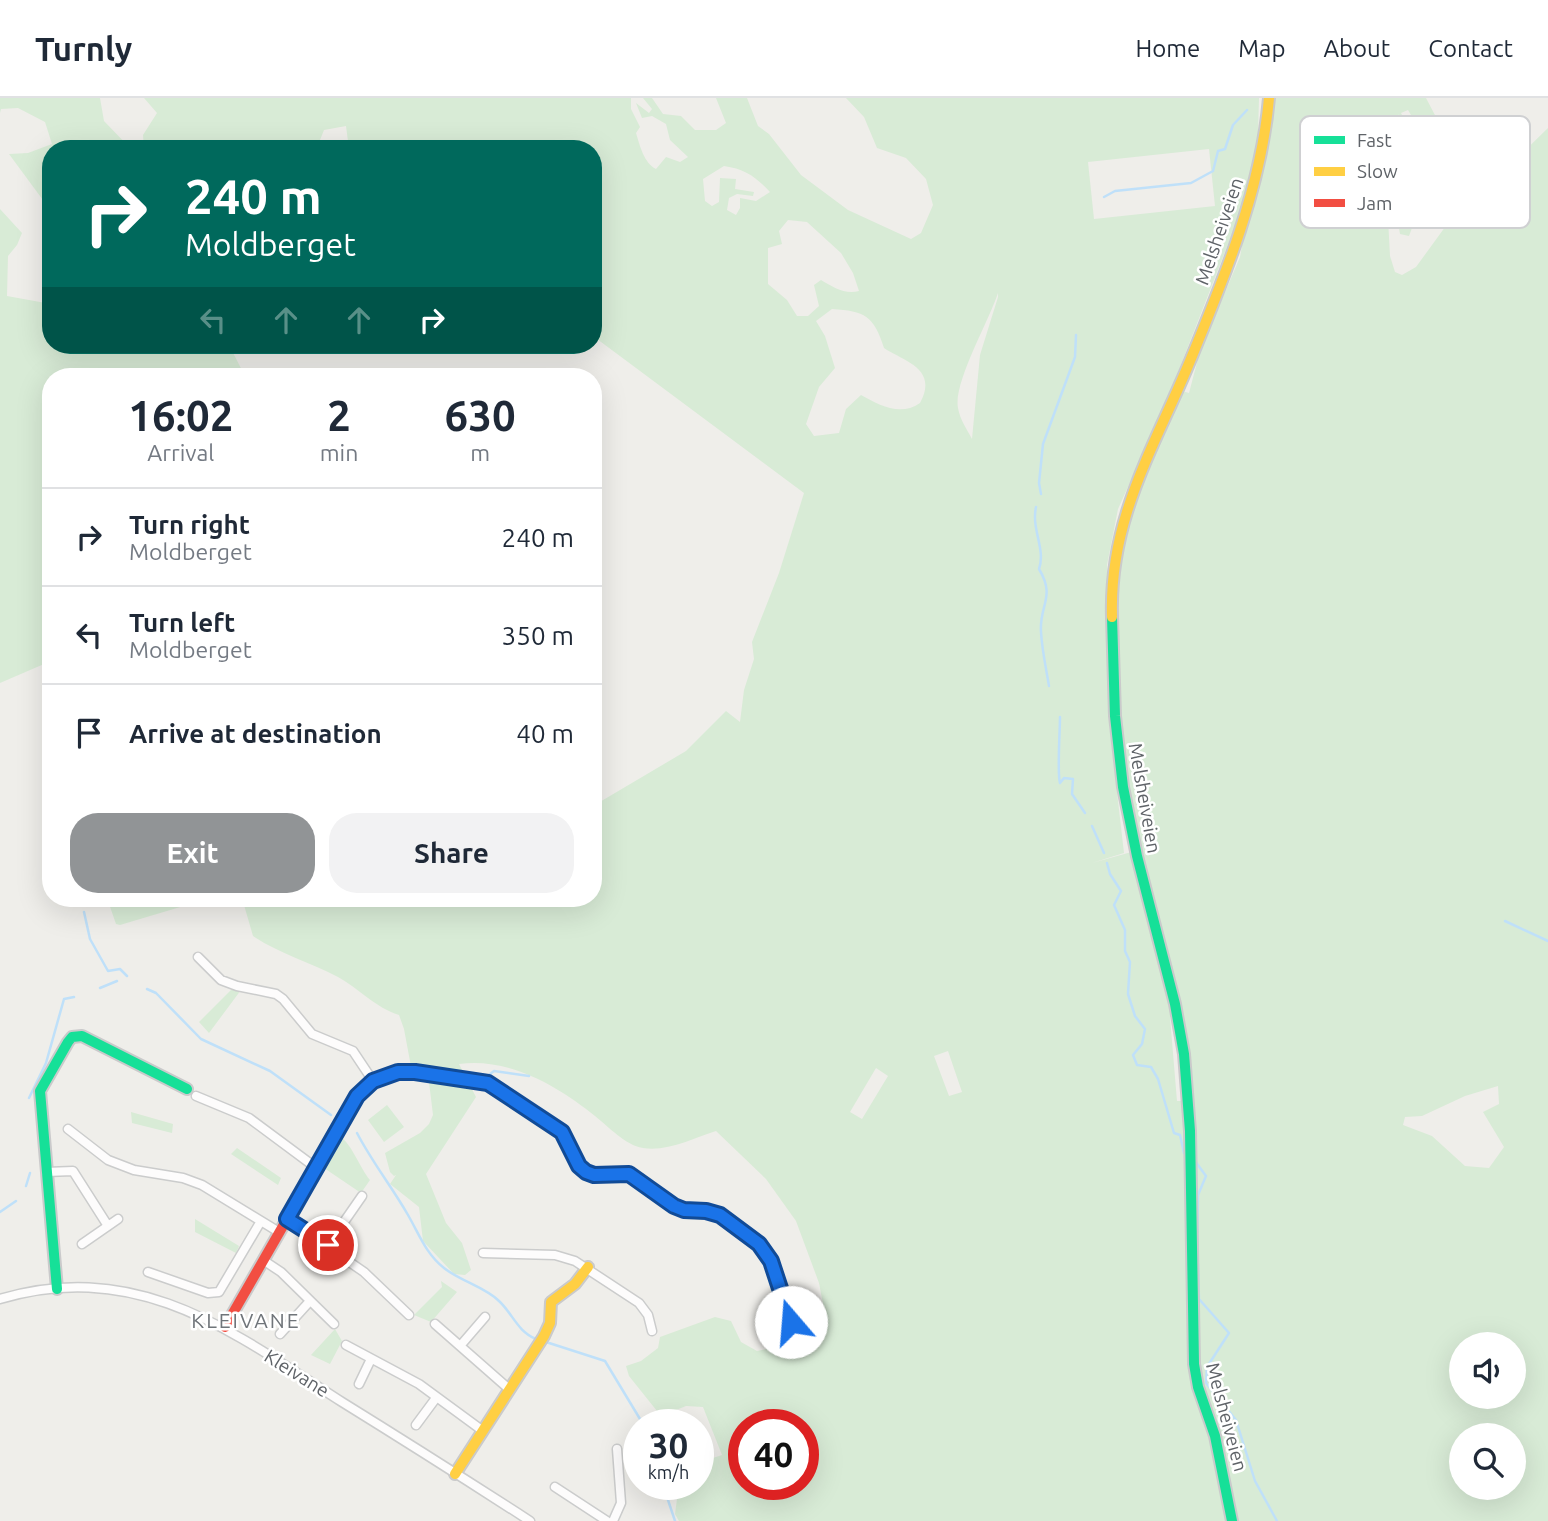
<!DOCTYPE html>
<style>
:root{--surface:#fff;--page:#f2f2f3;--text:#1f2937;--muted:#747a83;--line:#e0e1e3;--accent:#919496}
body{margin:0;font-family:Ubuntu,sans-serif;background:var(--page);color:var(--text);height:100vh;display:flex;flex-direction:column;font-size:26px;white-space:nowrap}
*{box-sizing:border-box;margin:0}
p{font-size:23px;color:var(--muted)}
.icon{flex:none;width:38px;height:38px;fill:none;stroke:currentColor;stroke-width:2;stroke-linecap:round;stroke-linejoin:round}
.map{position:relative;flex:1;overflow:hidden}
.side{position:absolute;left:42px;top:270px;width:560px;height:539px;display:flex;flex-direction:column;background:var(--surface);border-radius:28px;box-shadow:0 7px 28px #0002}
.side>*{flex:none}
.hud{position:absolute;left:42px;top:42px;width:560px;height:214px;border-radius:28px;box-shadow:0 7px 28px #0002;background:#00695c;color:#fff;overflow:hidden}
.fabs{position:absolute;left:1449px;top:1234px;display:grid;gap:14px}
.fabs a{display:grid;place-items:center;width:77px;height:77px;border-radius:50%;background:var(--surface);box-shadow:0 7px 28px #0002;font-size:35px}
.speed{position:absolute;left:623px;top:1311px;display:flex;gap:14px;font-size:35px;font-weight:700;text-align:center}
.speed>*{display:grid;place-content:center;width:91px;height:91px;border-radius:50%;background:var(--surface);box-shadow:0 7px 28px #0002;line-height:1}
.speed small{font-size:18px;font-weight:400}
.speed .limit{border:10px solid #d22;background:#fff;color:#111}
.pin{position:absolute;display:grid;place-items:center;width:60px;height:60px;color:#fff;margin:-30px;border:4px solid #fff;border-radius:50%;box-shadow:0 2px 7px #0007}
.me{position:absolute;width:77px;margin:-38px;rotate:342deg;stroke-linejoin:round;filter:drop-shadow(0 0 5px #0008)}
.turn{display:flex;align-items:center;gap:24px;height:147px;padding:0 28px;font-size:32px}
.turn .icon{width:91px;height:91px;stroke-width:2.5}
.turn b{display:block;font-size:49px;line-height:60px}
.lanes{display:flex;align-items:center;height:66px;padding:0 28px;background:#0003;justify-content:center;gap:35px;direction:ltr}
.lanes .off{opacity:.35}
.eta{display:flex;justify-content:space-evenly;align-items:center;height:119px;text-align:center}
.eta b{font-size:42px;font-weight:700;line-height:49px}
.primary-button{display:flex;gap:14px;margin-top:auto;padding:14px 28px}
.primary-button a{flex:1;height:80px;border-radius:28px;background:var(--accent);color:#fff;font-size:28px;font-weight:700;line-height:80px;text-align:center}
.primary-button a+a{background:var(--page);color:var(--text)}
ul{padding:0;list-style:none}
li{display:flex;align-items:center;gap:21px;height:98px;padding:0 28px;border-top:2px solid var(--line)}
li div{flex:1}
li b{display:block;font-size:26px}
li em{font-style:normal}
header{display:flex;align-items:center;gap:42px;box-sizing:border-box;height:98px;padding:0 35px;background:var(--surface);border-bottom:2px solid var(--line)}
header strong{font-size:33px}
nav{display:flex;gap:38px;margin-inline-start:auto;font-size:24px}
.map>svg:first-child{display:block}
.green{fill:#d8ebd6;fill-rule:evenodd}
.lines{fill:none;stroke-linecap:round;stroke-linejoin:round}
.stream{stroke:#bfe0f9;stroke-width:2.5}
.street-casing{stroke:#cbcccc;stroke-width:11}
.fast-casing{stroke:#cacacb;stroke-width:14}
.slow-casing{stroke:#cacacb;stroke-width:14}
.jam-casing{stroke:#cacacb;stroke-width:14}
.street{stroke:#fdfcfc;stroke-width:8}
.fast{stroke:#16e098;stroke-width:10}
.slow{stroke:#ffcf43;stroke-width:10}
.jam{stroke:#f24e42;stroke-width:10}
.route-casing{stroke:#114b97;stroke-width:18}
.route{stroke:#1a73e8;stroke-width:12}
.labels{text-anchor:middle;stroke-width:5;stroke-linejoin:round;paint-order:stroke}
.street-label{font-size:19px;fill:#5f6368;stroke:#fff}
.neighbourhood-label{font-size:21px;letter-spacing:2px;fill:#70757a;stroke:#fff}
.key{fill:#fff;stroke:#cfd0d2;stroke-width:2}
.key-label{font-size:19px;fill:#5f6368}
</style>
<header>
<strong>Turnly</strong>
<nav><a>Home</a><a>Map</a><a>About</a><a>Contact</a></nav>
</header>
<div class="map">
<svg width="1548" height="1423" viewBox="0 0 1548 1423">
<rect width="100%" height="100%" fill="#efeeea"/>
<path class="green" d="M0 0H100L104 23 131 51H51V113L9 56 28 55 52 46 45 24 18 10 1 11 0 15Z
M144 0H631V11L640 29 636 35C640 48 644 65 656 71L666 59 680 64 688 59 670 42 666 26 652 18 642 20 636 5 649 15 652 11 643 0H652L663 16 681 18 695 32H716L726 25 716 0H747L758 28 769 36 801 77 848 112 911 141 921 135 933 107 926 81 906 60 877 50 864 19 846 0H1259L1257 72 1166 305 1118 411 1107 467 1108 616 1124 755 1092 765 1135 753 1137 750 1121 654 1117 493 1127 417 1182 293 1189 295 1200 253 1240 159 1247 119 1263 66 1271 0H1426L1448 42 1481 86 1498 79 1548 30V1423H679L675 1416 679 1386H698V1365L722 1357 703 1309 686 1308 661 1318 629 1278 626 1268 641 1263 658 1250 660 1239 715 1219 731 1223 741 1244 757 1253 780 1248 789 1236 793 1240 810 1239 826 1221 819 1185 796 1123 766 1081 716 1033C694 1040 667 1054 643 1050 625 1047 609 1029 595 1018 558 988 508 959 459 966L476 999 426 1076 446 1125 462 1145 471 1172 465 1177 454 1176 423 1143 419 1109 390 1086 396 1077 394 1078 390 1074 385 1055 420 1035 429 1026 433 1017 429 984 412 974 404 931 399 917C376 910 358 890 338 879 310 864 280 856 253 838L244 807 240 805 187 807 120 827 116 826 107 800H593V708L686 653 726 613 740 624 744 592 754 561 752 544 779 475 804 395 593 238V51H349L346 28 324 32 320 42 330 51H144L143 37 157 15ZM1408 12 1450 83 1458 105 1456 114 1416 169 1402 177 1395 174 1390 158 1386 83 1368 32 1400 16 1371 34 1379 47 1386 68 1401 64 1410 79 1425 71 1416 45 1401 15ZM1209 51 1215 108 1094 121 1088 64ZM724 68C745 71 756 79 770 94L756 103 740 100V110L736 117 727 112 729 100 737 96 753 98 754 94 735 91 736 81 720 80 719 104 712 108 705 103 703 81ZM788 122 807 124 841 155 853 175 859 193C845 197 833 189 821 182L814 187 819 208 808 218H797L787 202 768 186V150L782 146 779 133ZM998 195V199L980 257 972 341C967 331 960 322 958 310 953 285 989 223 998 195ZM832 211C865 213 874 218 884 250 903 263 939 270 920 305 900 319 879 307 861 297L846 311 839 335 814 338 806 326 819 289 835 270 825 238 816 223ZM1170 919H1175L1184 1003H1177ZM948 953 962 994 949 998 934 958ZM876 970 888 978 862 1021 850 1014ZM1498 988 1499 1006 1483 1014 1504 1049 1489 1070 1465 1068 1432 1038 1403 1027 1405 1019 1422 1018 1465 998ZM1461 1246H1514V1298H1461ZM744 1326H803V1386H744ZM1461 1337H1514V1390H1461Z
M1399 96 1412 101 1422 97 1430 103 1416 119 1409 138 1400 136 1394 101Z
M0 111 22 135 17 147 8 158 7 198 51 206V247H229L245 278H51V563L0 585Z
M233 890 241 892 209 935 199 924Z
M387 1007 404 1029 384 1044 368 1022Z
M131 1014 173 1026 172 1035 132 1025Z
M341 1039C352 1047 360 1070 370 1082L361 1095 324 1070Z
M237 1050 281 1080 278 1087 231 1056Z
M195 1121 239 1148 236 1155 195 1134Z
M441 1183 457 1194 431 1224 414 1217 442 1189Z
M335 1231 342 1243 330 1266 311 1257Z"/>
<g class="lines">
<path class="stream" d="M1104 99 1115 93 1191 85 1213 73 1218 53 1225 51 1233 27 1247 12
M1041 396 1039 385 1043 346 1075 259 1076 237
M1036 409C1031 431 1046 451 1039 471 1056 499 1039 507 1041 534 1042 552 1046 570 1049 588
M1060 619C1060 632 1057 676 1060 685L1064 680 1073 681 1072 696 1085 715
M1092 728 1104 755
M1107 765 1110 776 1121 793 1114 807 1125 832V853L1130 864 1128 896 1135 918 1145 931 1142 946 1133 957 1137 967 1151 969 1158 981 1174 1035 1180 1037 1184 1055 1187 1057
M84 814 90 841 108 873 120 871 127 878
M1505 823 1548 843
M100 890 117 883
M147 891 156 895 201 941 270 973 331 1017
M490 976 494 973 529 978
M29 1000 46 965 64 901 74 899
M357 1035C372 1064 392 1089 408 1117 419 1136 426 1156 444 1170 460 1183 485 1189 499 1203 513 1216 517 1233 536 1241
M1195 1063 1206 1078 1198 1097 1197 1159
M26 1088 30 1075
M0 1114 16 1103
M1198 1166 1199 1201 1229 1235 1207 1269 1206 1285 1236 1322 1255 1383 1277 1423
M546 1244 605 1263 643 1326
M666 1396 675 1423"/>
<g class="street-casing">
<path id="street" d="M198 859 221 882 237 888 276 896 283 901 312 936 353 953 373 983
M196 998 249 1020 315 1069
M68 1031 108 1062 134 1072 183 1080 202 1087 279 1134
M46 1074 73 1073 108 1128
M287 1121 364 1174 409 1217
M82 1146 118 1121
M328 1147 362 1098
M483 1155 555 1157 575 1163 639 1205 648 1217 652 1233
M263 1162 281 1174 334 1226
M148 1174 208 1195 219 1194 261 1123
M0 1201C138 1160 233 1234 342 1304 405 1343 468 1383 530 1423
M435 1226 509 1291
M280 1236 310 1203
M346 1247 419 1286 483 1333
M460 1248 485 1219
M359 1286 371 1261
M416 1327 436 1300
M555 1389 607 1423
M613 1423 621 1405 617 1351"/>
</g>
<g class="fast-casing">
<path id="fast" d="M1112 519 1115 618 1123 689 1137 758 1175 906 1184 956 1190 1033 1194 1266 1198 1289 1215 1338 1232 1423
M306 1088 357 998 373 983 398 974H415L488 985 562 1034 579 1068 586 1074 594 1077 629 1076 674 1108 720 1117 759 1146 771 1163 791 1224
M57 1191 40 993 68 944 72 939 82 938 187 991"/>
</g>
<g class="slow-casing">
<path id="slow" d="M1112 519C1109 420 1154 350 1190 263 1225 178 1261 91 1269 0
M455 1376 544 1238 550 1225 551 1204 575 1186 588 1169"/>
</g>
<g class="jam-casing">
<path id="jam" d="M225 1229 306 1088"/>
</g>
<use href="#street" class="street"/>
<use href="#fast" class="fast"/>
<use href="#slow" class="slow"/>
<use href="#jam" class="jam"/>
</g>
<g class="lines">
<g class="route-casing">
<path id="route" d="M328 1147 287 1121 357 998 373 983 398 974H415L488 985 562 1034 579 1068 586 1074 594 1077 629 1076 674 1108 684 1112 706 1113 720 1117 759 1146 771 1163 791 1224"/>
</g>
<use href="#route" class="route"/>
</g>
<g class="labels">
<g class="street-label">
<text transform="translate(1219 133) rotate(-71)" y="7">Melsheiveien</text>
<text transform="translate(1145 700) rotate(80)" y="7">Melsheiveien</text>
<text transform="translate(297 1275) rotate(32)" y="7">Kleivane</text>
<text transform="translate(1227 1319) rotate(75)" y="7">Melsheiveien</text>
</g>
<g class="neighbourhood-label">
<text x="246" y="1230">KLEIVANE</text>
</g>
</g>
<rect x="1300" y="18" width="230" height="112" rx="10" class="key"/>
<rect x="1314" y="38" width="31" height="8" fill="#16e098"/>
<rect x="1314" y="69" width="31" height="9" fill="#ffcf43"/>
<rect x="1314" y="101" width="31" height="8" fill="#f24e42"/>
<g class="key-label">
<text x="1357" y="49">Fast</text>
<text x="1357" y="80">Slow</text>
<text x="1357" y="112">Jam</text>
</g>
</svg>
<div class="fabs">
<a><svg class="icon" aria-label="sound" viewBox="0 0 24 24"><path d="M4 9h4l5-4v14l-5-4H4zM17 9q2 3 0 6"/></svg></a>
<a><svg class="icon" aria-label="search" viewBox="0 0 24 24"><circle cx="10" cy="10" r="6"/><path d="M15 15l6 6"/></svg></a>
</div>
<div class="speed"><div>30<small>km/h</small></div><div class="limit">40</div></div>
<div class="pin" style="left:328px;top:1147px;background:#d93025"><svg class="icon" aria-label="arrive" viewBox="0 0 24 24"><path d="M6 21V4h12l-3 4 3 4H6"/></svg></div>
<svg class="me" style="left:791px;top:1224px" viewBox="-20 -20 40 40"><circle r="19" fill="#fff"/><path d="M0-13L10 11 0 6-10 11z" fill="#1a73e8"/></svg>
<div class="hud">
<div class="turn"><svg class="icon" aria-label="right" viewBox="0 0 24 24"><path d="M7 20v-9h11M14 6l5 5-5 5"/></svg><div><b>240 m</b>Moldberget</div></div>
<div class="lanes"><svg class="icon off" aria-label="left" viewBox="0 0 24 24"><path d="M17 20v-9H6M10 6l-5 5 5 5"/></svg><svg class="icon off" aria-label="ahead" viewBox="0 0 24 24"><path d="M12 20V5M6 11l6-6 6 6"/></svg><svg class="icon off" aria-label="ahead" viewBox="0 0 24 24"><path d="M12 20V5M6 11l6-6 6 6"/></svg><svg class="icon" aria-label="right" viewBox="0 0 24 24"><path d="M7 20v-9h11M14 6l5 5-5 5"/></svg></div>
</div>
<section class="side">
<div class="eta">
<div><b>16:02</b><p>Arrival</p></div>
<div><b>2</b><p>min</p></div>
<div><b>630</b><p>m</p></div>
</div>
<ul>
<li><svg class="icon" aria-label="right" viewBox="0 0 24 24"><path d="M7 20v-9h11M14 6l5 5-5 5"/></svg><div><b>Turn right</b><p>Moldberget</p></div><em>240 m</em></li>
<li><svg class="icon" aria-label="left" viewBox="0 0 24 24"><path d="M17 20v-9H6M10 6l-5 5 5 5"/></svg><div><b>Turn left</b><p>Moldberget</p></div><em>350 m</em></li>
<li><svg class="icon" aria-label="arrive" viewBox="0 0 24 24"><path d="M6 21V4h12l-3 4 3 4H6"/></svg><div><b>Arrive at destination</b></div><em>40 m</em></li>
</ul>
<div class="primary-button"><a>Exit</a><a>Share</a></div>
</section>
</div>
